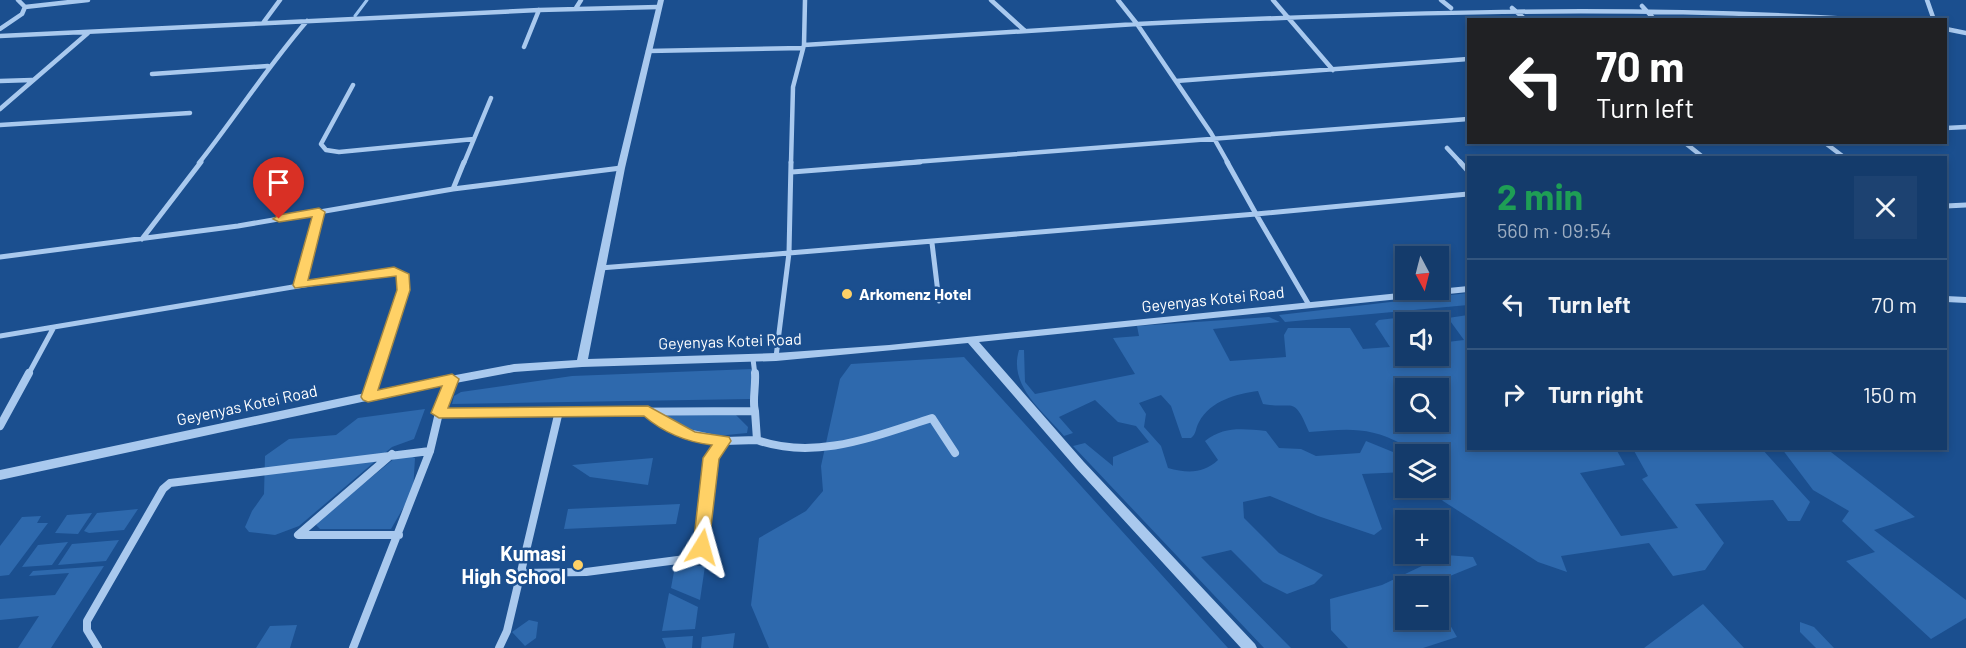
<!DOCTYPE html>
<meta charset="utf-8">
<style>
:root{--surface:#143b6b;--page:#1d4271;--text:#f1f3f6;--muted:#9dadc1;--line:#33557e}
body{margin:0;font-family:Barlow,sans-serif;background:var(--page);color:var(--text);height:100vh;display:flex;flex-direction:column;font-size:22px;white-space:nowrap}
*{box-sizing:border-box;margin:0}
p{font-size:20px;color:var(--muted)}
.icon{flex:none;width:33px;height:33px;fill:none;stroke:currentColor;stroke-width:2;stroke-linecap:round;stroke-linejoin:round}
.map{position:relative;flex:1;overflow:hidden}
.sheet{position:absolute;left:1467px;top:156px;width:480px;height:294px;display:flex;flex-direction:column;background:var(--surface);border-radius:0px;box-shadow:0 3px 9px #0003,0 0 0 2px var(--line)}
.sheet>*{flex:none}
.banner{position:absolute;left:1467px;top:18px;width:480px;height:126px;border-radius:0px;box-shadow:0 3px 9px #0003,0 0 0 2px var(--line);background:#202124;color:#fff;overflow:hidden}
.needle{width:39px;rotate:173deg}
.controls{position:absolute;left:1395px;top:246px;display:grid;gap:12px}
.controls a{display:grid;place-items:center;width:54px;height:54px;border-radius:0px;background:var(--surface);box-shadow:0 3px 9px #0003,0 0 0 2px var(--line);font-size:30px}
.pin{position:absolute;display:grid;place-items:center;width:51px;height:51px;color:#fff;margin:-62px -26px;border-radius:50% 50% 50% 0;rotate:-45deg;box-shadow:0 0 6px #0007}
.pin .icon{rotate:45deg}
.me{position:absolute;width:66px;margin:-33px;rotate:8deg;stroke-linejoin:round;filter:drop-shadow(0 0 4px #0008)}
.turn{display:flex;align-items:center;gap:21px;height:126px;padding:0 30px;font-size:27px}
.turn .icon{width:78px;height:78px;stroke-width:2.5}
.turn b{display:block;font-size:42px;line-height:51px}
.round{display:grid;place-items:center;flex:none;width:63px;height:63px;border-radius:0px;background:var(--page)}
.overview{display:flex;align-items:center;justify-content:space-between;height:102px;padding:0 30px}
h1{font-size:36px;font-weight:700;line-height:45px;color:#1e9e55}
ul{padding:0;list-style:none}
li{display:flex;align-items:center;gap:18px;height:90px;padding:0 30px;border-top:2px solid var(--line)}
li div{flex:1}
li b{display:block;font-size:22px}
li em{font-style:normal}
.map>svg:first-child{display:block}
.green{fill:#2e69ad;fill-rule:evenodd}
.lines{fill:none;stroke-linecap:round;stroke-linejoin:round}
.stream{stroke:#9cc4f0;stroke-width:3}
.minor-far2{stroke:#a9c9ee;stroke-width:4.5}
.minor-far1{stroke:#a9c9ee;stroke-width:5}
.minor{stroke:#a9c9ee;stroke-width:8}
.tertiary{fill:#a9c9ee;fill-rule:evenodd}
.route{fill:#ffd166;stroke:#a68842;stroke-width:1.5}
.poi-dot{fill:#ffd166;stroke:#1b4f8f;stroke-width:2}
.labels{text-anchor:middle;stroke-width:5;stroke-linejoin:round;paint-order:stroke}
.poi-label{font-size:16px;font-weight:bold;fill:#fff;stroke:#1b4f8f;text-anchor:start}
.street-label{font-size:16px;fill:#fff;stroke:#1b4f8f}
.near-poi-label{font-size:20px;font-weight:bold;fill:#fff;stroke:#1b4f8f;text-anchor:end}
</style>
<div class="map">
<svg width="1966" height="648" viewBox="0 0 1966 648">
<rect width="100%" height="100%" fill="#1b4f8f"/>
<path class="green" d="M1468 293V305L1285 322 1279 315Z
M1438 313 1442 318H1431L1432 322H1406V356H1438L1439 343 1464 340 1448 318 1468 315V448L1616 449 1625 465 1580 473 1621 536 1678 528 1642 479 1648 476 1633 449H1762L1810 502 1800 521H1788L1773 500 1695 504 1724 543 1705 570 1673 576 1649 543 1561 556 1567 572 1538 562 1443 501 1431 488H1438V454H1406L1405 472 1362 474 1382 529 1374 535 1318 516 1270 496 1243 502 1244 518 1279 553 1323 575 1314 584 1287 594 1263 582 1231 550 1201 557 1291 648H1264L1073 446 1085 443 1113 466V457L1149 442 1136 426 1118 422 1095 400 1059 417 1073 433 1064 436C1043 411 1008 386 1019 350H1024L1025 382 1035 394 1135 374 1113 338 1139 336 1137 326 1269 317 1280 322 1213 329 1230 361 1286 357 1284 335 1288 328H1350L1363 349 1390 347 1375 324 1379 320ZM1406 388H1438V422H1406ZM1258 391 1263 404C1295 410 1293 394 1309 432 1347 429 1368 426 1402 444L1399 451 1393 452 1366 441 1360 453 1316 456 1301 449 1279 448 1266 431C1243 429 1224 426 1205 441L1218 460C1203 474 1187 473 1168 468L1161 446 1144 427 1146 414 1139 403 1161 395 1171 406 1182 438H1191C1197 433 1195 429 1199 422 1211 400 1237 394 1258 391Z
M964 357 1228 648H769L751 605 759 538 806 511 823 491 821 466 840 379 851 364Z
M752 369 750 399 452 404 454 396 461 392 572 376Z
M425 409 414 439 392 447 299 526 275 535 249 532 245 527 252 511 264 494 265 456 289 439 336 435 358 418Z
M725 413 735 414 748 427 747 433 706 437 668 423 658 416Z
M1782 449H1827L1915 517 1874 530 1966 600V618L1931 639 1846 561 1875 552 1842 521 1849 511 1813 490Z
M410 456 415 458 413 491 391 529H320L316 525 320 519 395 458Z
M653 458 648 485 590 477 572 465Z
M680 504 676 524 564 529 568 509Z
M138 509 124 530 89 533 84 531 97 513Z
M92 513 78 534 55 533 67 515Z
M41 516 37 523H48L9 575 0 576V546L22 517Z
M119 540 106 561 58 565 72 544Z
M68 542 52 565 22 567 38 545Z
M1445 555 1473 557 1477 565 1445 578 1436 586H1406V620H1438L1439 606 1457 637 1423 648H1348L1331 630 1330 599 1382 585Z
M104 566 51 648H18L39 616 0 620V599L55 595 69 573 29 576 33 571Z
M675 566H705L700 600 671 588Z
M669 593 698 607 695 629 662 631Z
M1703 604 1744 648H1644Z
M529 620 538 622 536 638 525 646 512 632Z
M1800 622 1814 627 1834 648H1816L1800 632Z
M297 625 290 648H256L270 626Z
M735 633 733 648H701L702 637Z
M693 636 692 648H666L662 638Z"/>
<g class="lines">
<path class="stream" d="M355 16 367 0"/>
<path class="minor-far2" d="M991 0 1025 31
M1118 0 1137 24C1381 13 1624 4 1868 20
M1273 0 1333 70
M1441 0 1451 8
M1927 0 1934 20
M1642 6 1655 20
M25 7 88 0
M576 8 581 0
M1512 8 1526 20
M263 23 280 0
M0 29 22 14 25 7 18 0
M1946 29 1966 33
M0 36 539 10 658 7
M804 45 805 0
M524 47 539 10
M648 51 803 48
M152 74 268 66
M0 81 32 80
M1176 81 1468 59
M353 85 321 144 326 150 339 152 474 139
M0 109 88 33
M0 125 190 113
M1946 128 1966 127
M1684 142 1704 158
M1824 142 1845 158
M1447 148 1461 163
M199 163C236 116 268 66 307 21
M464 163 491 98
M791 163 793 87 804 45 1137 24 1211 133 1228 163
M901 163 1468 119"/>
<path class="minor-far1" d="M1460 162 1468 171
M792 172 920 162
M453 189 464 162
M1946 206 1966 205
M142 239 201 162
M932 243 939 301
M789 253 791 162
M789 253 1256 214 1227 162
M0 257 238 226 453 189 621 168
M600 268 789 253
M300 285 319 212
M1309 305 1256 214 1468 194
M0 336 394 270 402 274 403 290 375 375
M776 357 789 253
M753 359 755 375
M28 375 54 327"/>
<path class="minor" d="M368 397 376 373
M648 411 683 432 724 441
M755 411 757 440C816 461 875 436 932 418L955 453
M439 413 755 411C752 402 756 386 755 373
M0 426 29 373
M392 454 298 535H399
M520 573 586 572 693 558 702 547 711 458 724 441 757 440
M98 648 87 630V621L163 489 170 483 430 451
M353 648 430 451 439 413 452 379
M499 648 507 631 559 411"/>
<path class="tertiary" d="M658 0H664L625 168 588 359 776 353 889 345 1468 286V292L979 342 1084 462 1255 644 1257 648H1241L1076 468 968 343 776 361 582 367 514 372 408 392 0 480V470L408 384 514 364 577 360 617 168Z
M1946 296 1966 297V303L1946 302Z"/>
</g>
<path class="route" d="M319 208 325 212 308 280 394 267 409 274 410 290 378 390 452 374 459 379 448 408 648 406 695 432 729 437 731 441 719 459 708 552H696L693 547 703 458 712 445C686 442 664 433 644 416L439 418 431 413 442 386 368 402 363 400 361 397 397 290 396 276 295 288 293 285 312 217 279 222 273 219 279 215Z"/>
<g class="poi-dot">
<circle cx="847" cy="294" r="6"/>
<circle cx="578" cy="565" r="6"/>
</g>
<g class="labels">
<g class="poi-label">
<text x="859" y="300">Arkomenz Hotel</text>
</g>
<g class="street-label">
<text transform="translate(1213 299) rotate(-6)" y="6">Geyenyas Kotei Road</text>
<text transform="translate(730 341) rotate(-2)" y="6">Geyenyas Kotei Road</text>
<text transform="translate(247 405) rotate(-12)" y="6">Geyenyas Kotei Road</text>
</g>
<g class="near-poi-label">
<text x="566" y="561">Kumasi<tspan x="566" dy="23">High School</tspan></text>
</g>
</g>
</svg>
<div class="controls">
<a><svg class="needle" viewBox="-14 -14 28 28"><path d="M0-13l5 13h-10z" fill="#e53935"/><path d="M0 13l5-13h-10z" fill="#9dadc1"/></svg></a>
<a><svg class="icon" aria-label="sound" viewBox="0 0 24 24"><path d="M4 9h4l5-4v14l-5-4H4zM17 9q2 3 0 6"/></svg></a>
<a><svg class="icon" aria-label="search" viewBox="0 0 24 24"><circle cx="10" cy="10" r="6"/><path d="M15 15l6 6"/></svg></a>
<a><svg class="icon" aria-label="layers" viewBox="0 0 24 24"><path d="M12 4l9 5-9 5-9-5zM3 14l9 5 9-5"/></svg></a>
<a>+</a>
<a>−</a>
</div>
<div class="pin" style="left:279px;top:219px;background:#d93025"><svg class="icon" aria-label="arrive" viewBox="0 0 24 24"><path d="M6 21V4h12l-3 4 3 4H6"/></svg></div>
<svg class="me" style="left:702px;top:547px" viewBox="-20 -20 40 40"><path d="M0-17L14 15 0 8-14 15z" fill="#ffd166" stroke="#fff" stroke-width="4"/></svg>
<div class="banner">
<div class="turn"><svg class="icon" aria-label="left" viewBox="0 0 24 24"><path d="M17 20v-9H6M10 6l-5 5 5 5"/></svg><div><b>70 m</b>Turn left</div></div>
</div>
<section class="sheet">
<div class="overview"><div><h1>2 min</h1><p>560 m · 09:54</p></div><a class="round"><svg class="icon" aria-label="close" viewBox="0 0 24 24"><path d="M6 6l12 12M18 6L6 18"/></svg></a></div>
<ul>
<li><svg class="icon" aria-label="left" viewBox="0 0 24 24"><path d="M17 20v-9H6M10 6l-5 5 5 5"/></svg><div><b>Turn left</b></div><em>70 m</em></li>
<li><svg class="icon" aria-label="right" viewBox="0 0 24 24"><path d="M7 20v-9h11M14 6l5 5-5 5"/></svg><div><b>Turn right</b></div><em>150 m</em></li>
</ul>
</section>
</div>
